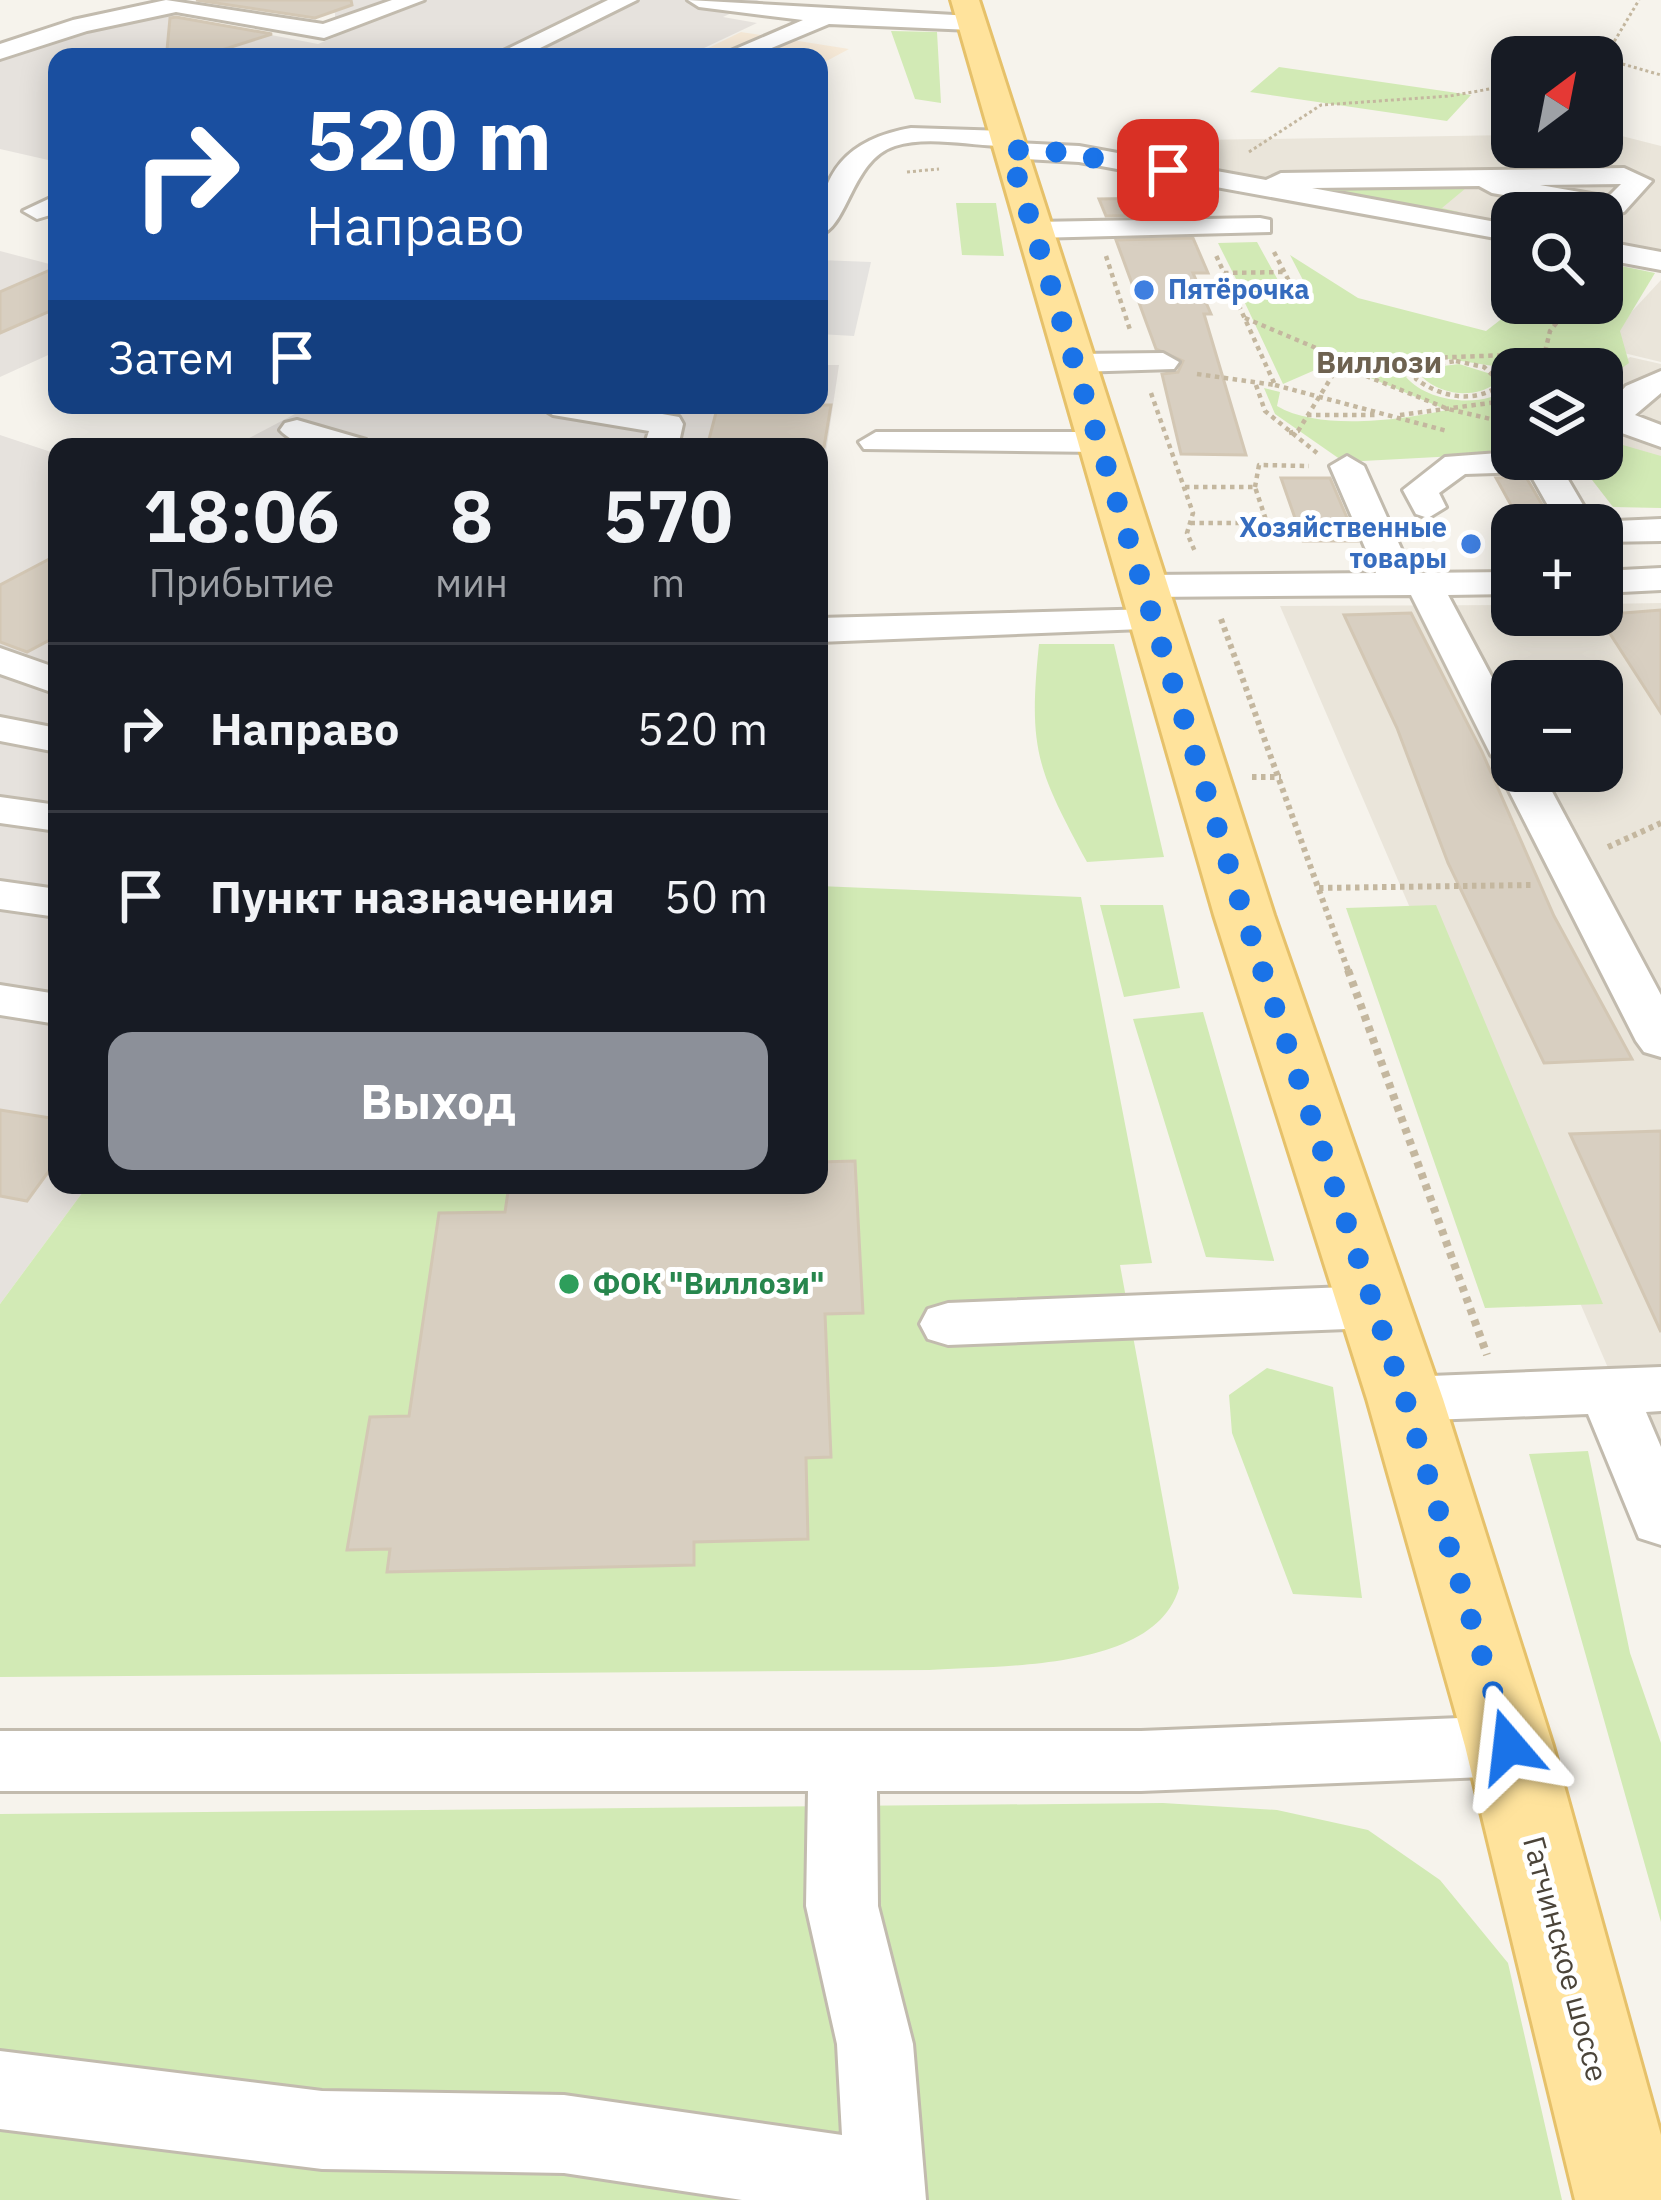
<!DOCTYPE html>
<html lang="ru">
<meta charset="utf-8">
<style>
:root{--surface:#171b24;--page:#242831;--text:#f1f3f6;--muted:#9ea1a6;--line:#363941;--accent:#8c9099}
body{margin:0;font-family:"IBM Plex Sans",sans-serif;background:var(--page);color:var(--text);height:100vh;display:flex;flex-direction:column;font-size:45px;white-space:nowrap}
*{box-sizing:border-box;margin:0}
p{font-size:39px;color:var(--muted)}
.icon{flex:none;width:66px;height:66px;fill:none;stroke:currentColor;stroke-width:2;stroke-linecap:round;stroke-linejoin:round}
.map{position:relative;flex:1;overflow:hidden}
.panel{position:absolute;left:48px;top:438px;width:780px;height:756px;display:flex;flex-direction:column;background:var(--surface);border-radius:24px;box-shadow:0 6px 30px #0003}
.panel>*{flex:none}
.guide{position:absolute;left:48px;top:48px;width:780px;height:366px;border-radius:24px;box-shadow:0 6px 30px #0003;background:#1a4fa0;color:#fff;overflow:hidden}
.needle{width:78px;rotate:32deg}
.controls{position:absolute;left:1491px;top:36px;display:grid;gap:24px}
.controls a{display:grid;place-items:center;width:132px;height:132px;border-radius:24px;background:var(--surface);box-shadow:0 6px 30px #0003;font-size:60px}
.pin{position:absolute;display:grid;place-items:center;width:102px;height:102px;color:#fff;margin:-51px;border-radius:24px;box-shadow:0 6px 18px #0006}
.me{position:absolute;width:132px;margin:-66px;rotate:343deg;stroke-linejoin:round;filter:drop-shadow(0 0 9px #0008)}
.turn{display:flex;align-items:center;gap:42px;height:252px;padding:0 60px;font-size:54px}
.turn .icon{width:156px;height:156px;stroke-width:2.5}
.turn b{display:block;font-size:84px;line-height:102px}
.then{display:flex;align-items:center;height:114px;padding:0 60px;background:#0003;gap:24px;font-size:45px}
.eta{display:flex;justify-content:space-evenly;align-items:center;height:204px;text-align:center}
.eta b{font-size:72px;font-weight:700;line-height:84px}
.action{display:flex;gap:24px;margin-top:auto;padding:24px 60px}
.action a{flex:1;height:138px;border-radius:24px;background:var(--accent);color:#fff;font-size:48px;font-weight:700;line-height:138px;text-align:center}
ul{padding:0;list-style:none}
li{display:flex;align-items:center;gap:36px;height:168px;padding:0 60px;border-top:3px solid var(--line)}
li div{flex:1}
li b{display:block;font-size:45px}
li em{font-style:normal}
.map>svg:first-child{display:block}
.residential{fill:#eae5da;fill-rule:evenodd}
.commercial{fill:#f7ead8}
.industrial{fill:#e6e2dd}
.green{fill:#d2eab5;fill-rule:evenodd}
.parking{fill:#e5e3e0}
.building{fill:#d8cfc1;stroke:#d3c7b4;stroke-width:3}
.lines{fill:none;stroke-linecap:round;stroke-linejoin:round}
.minor-casing{stroke:#c2bbae;stroke-width:6}
.major-casing{stroke:#e6c16a;stroke-width:6}
.path-far3{stroke:#c4b79f;stroke-width:3;stroke-dasharray:3 3;stroke-linecap:butt}
.path-far2{stroke:#c4b79f;stroke-width:4.5;stroke-dasharray:4.5 4.5;stroke-linecap:butt}
.path-far1{stroke:#c4b79f;stroke-width:6;stroke-dasharray:4.5 4.5;stroke-linecap:butt}
.path{stroke:#c4b79f;stroke-width:8;stroke-dasharray:6 6;stroke-linecap:butt}
.minor{fill:#fff;fill-rule:evenodd}
.major{fill:#ffe39c;fill-rule:evenodd}
.route{stroke:#1a73e8;stroke-width:21;stroke-dasharray:0 37.8}
.shop-dot{fill:#3f7fe0;stroke:#fff;stroke-width:4.5}
.leisure-dot{fill:#2e9e5b;stroke:#fff;stroke-width:4.5}
.labels{text-anchor:middle;stroke-width:10;stroke-linejoin:round;paint-order:stroke}
.far-shop-label{font-size:27px;font-weight:bold;fill:#366cbe;stroke:#fff;text-anchor:start}
.far-quarter-label{font-size:30px;font-weight:bold;fill:#6e6250;stroke:#fff}
.leisure-label{font-size:30px;font-weight:bold;fill:#27864d;stroke:#fff;text-anchor:start}
.street-label{font-size:30px;fill:#4b4439;stroke:#fff}
</style>
<div class="map">
<svg width="1661" height="2200" viewBox="0 0 1661 2200">
<rect width="100%" height="100%" fill="#f6f3ec"/>
<path class="residential" d="M1610 133 1661 146V256L1602 245V213H1512V228L1182 167 1200 140 1512 135V147H1602V134Z
M1661 280V362L1599 347Z
M1630 357 1661 364V457L1602 440V378Z
M1661 603V1491L1280 606 1512 605V615H1602V604ZM1512 681H1602V771H1512Z"/>
<path class="commercial" d="M741 32 849 49 819 65V57H690Z"/>
<path class="industrial" d="M265 0H759L723 17 757 23 685 57H57V162L0 149V61L107 24 155 13 318 44 335 37V13Z
M0 251 57 266V351L0 377Z
M819 365H839L819 499V447H232L312 405H819Z
M0 435 57 454V1185H88L0 1304Z"/>
<path class="green" d="M891 31 937 32 941 103 915 99Z
M1279 67 1471 95 1447 121 1250 92Z
M1459 184 1466 188 1442 208 1459 212 1454 217 1316 191 1317 185Z
M956 203H996L1004 256 962 255Z
M1257 242 1279 282 1238 283 1218 243Z
M1290 255 1358 298 1486 331 1522 303H1602V262L1655 273 1620 331 1629 363 1602 382V369H1512V453L1344 462 1275 414 1264 388 1280 392 1277 406C1319 431 1401 420 1447 410L1342 366 1322 367 1283 384 1237 286 1305 284ZM1442 358 1493 366 1511 380 1510 387C1484 409 1428 403 1406 377L1414 364Z
M1459 364 1491 374 1495 384C1473 399 1441 395 1422 377L1427 368Z
M1602 439 1661 456V508L1613 507 1582 467 1567 459H1602Z
M1039 644H1114L1164 857 1087 862C1037 769 1028 750 1039 644Z
M819 886 1081 897 1152 1263 1120 1265 1179 1588C1155 1672 998 1665 929 1670L0 1677V1304L88 1185H819Z
M1100 905H1163L1180 988 1124 997Z
M1436 905 1603 1304 1485 1308 1346 908Z
M1203 1012 1274 1260V1261L1206 1257 1133 1019Z
M1267 1368 1333 1387 1362 1598 1293 1594 1232 1433 1229 1395Z
M1588 1451 1630 1653 1661 1743V1922L1529 1454Z
M1163 1803 1277 1810 1368 1830 1440 1880 1508 1963 1562 2200H0V1814Z"/>
<path class="parking" d="M819 260 871 262 854 336 819 334Z"/>
<path class="building" d="M196 0H351L352 5 315 18Z
M176 17 272 34 200 57 167 50 170 18Z
M1160 198 1176 201 1182 215 1106 216 1099 199Z
M1193 238 1208 273H1193L1211 314H1204L1246 455 1181 454 1162 374 1178 372 1183 361 1156 349 1116 240Z
M57 267V308L0 333V292Z
M718 405H831L824 447H707Z
M1526 477 1554 525H1522L1496 478Z
M1281 478H1330L1357 541H1303Z
M57 555V636L27 652 0 642V585Z
M1661 610V713L1598 615Z
M1411 613 1482 752 1554 916 1632 1059 1544 1063 1448 863 1397 728 1344 615Z
M0 1110 57 1119V1160L27 1201 0 1196Z
M1661 1131V1332L1570 1134Z
M855 1161 863 1313 825 1314 831 1457 806 1458 808 1539 694 1542V1565L387 1572 390 1549 347 1550 370 1417 409 1416 439 1213 505 1212 509 1185H819V1162Z"/>
<g class="lines">
<g class="minor-casing">
<path id="minor" d="M166 0 323 24 392 0H424L324 38 176 12 87 31 0 59V44L73 20Z
M608 0H637L522 57H491Z
M688 0 972 16 983 23 972 30 829 24 750 57H717L803 20 699 7Z
M911 128 1005 131 1014 134 1015 143 1079 146 1266 180 1281 173 1624 168 1652 181 1624 212 1614 214 1492 193 1479 186 1312 188 1512 225V241L1079 162 1009 158 1000 155 999 146C967 145 926 136 895 146 851 160 848 228 819 235 819 172 848 139 911 128ZM1621 184 1608 197 1540 185Z
M57 195V213L37 219 23 211Z
M1260 218 1270 220V232L1034 238 1020 230 1034 222Z
M1602 241 1661 252V270L1602 259Z
M1163 353 1179 362 1174 369 1076 372 1060 363 1076 354Z
M1661 371V393L1635 415 1661 425V447L1602 426V413L1626 386Z
M537 405H612L679 417 683 424 678 447H644L649 431 553 415Z
M297 420 366 440 371 447C342 447 301 453 280 430L285 423Z
M876 432H1100L1117 442 1100 452 864 449 859 442Z
M1512 452V459H1556L1593 522 1661 519V541L1602 542V525H1559L1529 472 1465 474 1439 493 1446 507 1428 518 1416 514 1403 490 1445 457Z
M1347 456 1364 466 1412 573 1512 572V594L1448 595 1512 715V771H1541L1661 995V1057L1644 1052 1636 1041 1499 771 1503 765 1491 755 1411 595 1145 597 1126 586 1145 575 1376 573 1330 466Z
M1661 568V590L1602 593V571Z
M1154 609 1168 612 1173 620 1168 628 819 642V618Z
M0 648 57 668V694L0 674Z
M0 717 57 728V752L0 741Z
M0 797 57 805V831L0 823Z
M0 881 57 889V917L0 909Z
M0 985 57 994V1024L0 1015Z
M1373 1286 1393 1292 1401 1307 1393 1322 1373 1328 948 1345 928 1339 920 1324 928 1309 948 1303Z
M1661 1367V1411L1646 1412 1661 1447V1545L1639 1538 1588 1414 1405 1421 1384 1415 1376 1399 1384 1383 1405 1377Z
M1509 1716 1533 1725 1543 1746 1533 1767 1509 1776 1141 1791H877L878 1906 913 2044 926 2200H742L564 2173 322 2169 0 2129V2051L322 2091 564 2095 842 2135 837 2044 806 1906 808 1791H0V1731H1141Z"/>
</g>
<g class="major-casing">
<path id="major" d="M951 0H979L1274 915 1443 1399 1553 1746 1661 2135V2200H1575L1465 1746 1367 1399 1214 915Z"/>
</g>
<path class="path-far3" d="M1605 59 1661 75
M1602 62 1639 0
M1249 152 1321 105 1450 96 1512 85
M907 172 939 169"/>
<path class="path-far2" d="M1274 252 1290 283
M1106 256 1131 333
M1224 273 1284 272
M1245 318 1347 361 1508 355 1558 369
M1456 361 1484 367 1502 384C1475 404 1442 398 1416 379L1419 367Z
M1345 362 1339 365 1448 409 1512 424
M1541 369 1550 331 1572 303
M1197 374 1275 385 1215 253
M1256 385 1265 411 1317 453
M1275 385 1447 431
M1498 389 1512 394
M1151 393 1193 513 1187 533 1196 554
M1307 415H1379
M1400 415 1512 400
M1289 433 1298 431 1339 365
M1185 487H1255L1267 523H1190
M1255 487 1259 465 1309 466"/>
<path class="path-far1" d="M1221 619 1349 973
M1252 777H1281
M1608 847 1661 823
M1319 888 1534 885"/>
<path class="path" d="M1348 970 1487 1355"/>
<use href="#minor" class="minor"/>
<use href="#major" class="major"/>
</g>
<g class="lines">
<path class="route" d="M1168 170 1044 150H1009L1244 915 1405 1399 1509 1746"/>
</g>
<g class="shop-dot">
<circle cx="1144" cy="290" r="12"/>
<circle cx="1471" cy="544" r="12"/>
</g>
<circle class="leisure-dot" cx="569" cy="1284" r="12"/>
<g class="labels">
<g class="far-shop-label">
<text x="1168" y="299">Пятёрочка</text>
<text x="1447" y="537" text-anchor="end">Хозяйственные<tspan x="1447" dy="31">товары</tspan></text>
</g>
<g class="far-quarter-label">
<text x="1379" y="373">Виллози</text>
</g>
<g class="leisure-label">
<text x="593" y="1294">ФОК "Виллози"</text>
</g>
<g class="street-label">
<text transform="translate(1565 1959) rotate(75)" y="10">Гатчинское шоссе</text>
</g>
</g>
</svg>
<div class="controls">
<a><svg class="needle" viewBox="-14 -14 28 28"><path d="M0-13l5 13h-10z" fill="#e53935"/><path d="M0 13l5-13h-10z" fill="#9ea1a6"/></svg></a>
<a><svg class="icon" aria-label="search" viewBox="0 0 24 24"><circle cx="10" cy="10" r="6"/><path d="M15 15l6 6"/></svg></a>
<a><svg class="icon" aria-label="layers" viewBox="0 0 24 24"><path d="M12 4l9 5-9 5-9-5zM3 14l9 5 9-5"/></svg></a>
<a>+</a>
<a>−</a>
</div>
<div class="pin" style="left:1168px;top:170px;background:#d93025"><svg class="icon" aria-label="arrive" viewBox="0 0 24 24"><path d="M6 21V4h12l-3 4 3 4H6"/></svg></div>
<svg class="me" style="left:1509px;top:1746px" viewBox="-20 -20 40 40"><path d="M0-17L14 15 0 8-14 15z" fill="#1a73e8" stroke="#fff" stroke-width="4"/></svg>
<div class="guide">
<div class="turn"><svg class="icon" aria-label="right" viewBox="0 0 24 24"><path d="M7 20v-9h11M14 6l5 5-5 5"/></svg><div><b>520 m</b>Направо</div></div>
<div class="then">Затем<svg class="icon" aria-label="arrive" viewBox="0 0 24 24"><path d="M6 21V4h12l-3 4 3 4H6"/></svg></div>
</div>
<section class="panel">
<div class="eta">
<div><b>18:06</b><p>Прибытие</p></div>
<div><b>8</b><p>мин</p></div>
<div><b>570</b><p>m</p></div>
</div>
<ul>
<li><svg class="icon" aria-label="right" viewBox="0 0 24 24"><path d="M7 20v-9h11M14 6l5 5-5 5"/></svg><div><b>Направо</b></div><em>520 m</em></li>
<li><svg class="icon" aria-label="arrive" viewBox="0 0 24 24"><path d="M6 21V4h12l-3 4 3 4H6"/></svg><div><b>Пункт назначения</b></div><em>50 m</em></li>
</ul>
<div class="action"><a>Выход</a></div>
</section>
</div>
